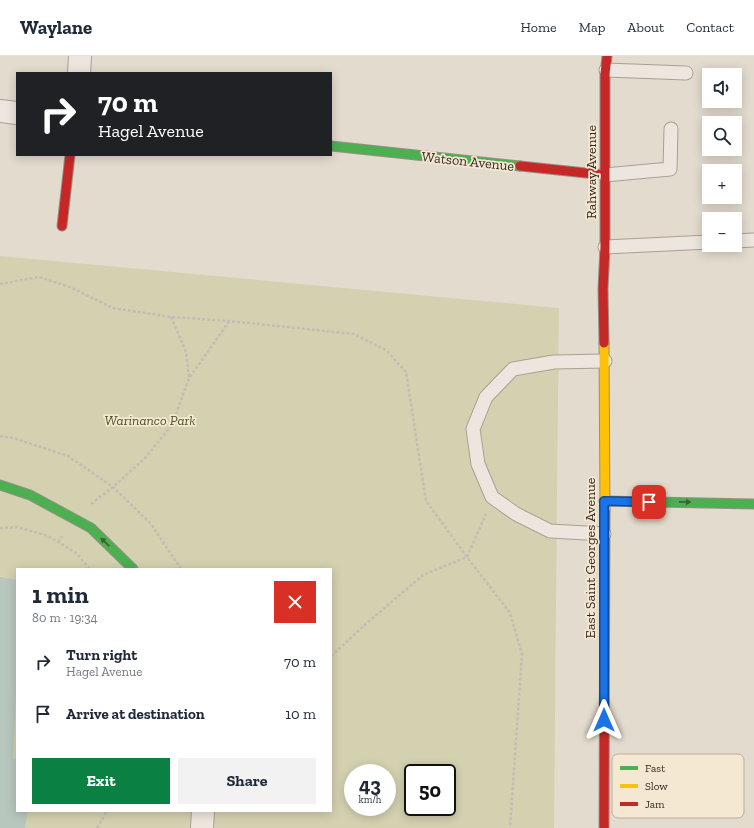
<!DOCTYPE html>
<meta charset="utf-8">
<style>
:root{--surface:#fff;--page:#f2f2f3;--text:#1f2937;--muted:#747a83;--line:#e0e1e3;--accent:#0b8043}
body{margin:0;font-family:"Zilla Slab",serif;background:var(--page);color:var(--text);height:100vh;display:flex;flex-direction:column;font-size:15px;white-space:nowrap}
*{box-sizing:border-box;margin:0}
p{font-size:13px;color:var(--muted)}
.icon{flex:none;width:22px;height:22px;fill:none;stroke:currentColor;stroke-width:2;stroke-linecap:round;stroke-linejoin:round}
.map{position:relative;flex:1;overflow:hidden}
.drawer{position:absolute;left:16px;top:512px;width:316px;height:244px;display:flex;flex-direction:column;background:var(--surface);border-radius:0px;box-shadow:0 2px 10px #0003}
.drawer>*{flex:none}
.banner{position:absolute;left:16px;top:16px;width:316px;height:84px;border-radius:0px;box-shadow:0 2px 10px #0003;background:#202124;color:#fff;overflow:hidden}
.tools{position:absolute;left:702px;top:12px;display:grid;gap:8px}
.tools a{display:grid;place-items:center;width:40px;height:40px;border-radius:0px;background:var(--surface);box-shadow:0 2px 10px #0003;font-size:20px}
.speed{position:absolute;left:344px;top:708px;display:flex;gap:8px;font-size:20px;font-weight:700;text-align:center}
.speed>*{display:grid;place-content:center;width:52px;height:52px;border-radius:50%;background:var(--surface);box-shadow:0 2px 10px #0003;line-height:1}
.speed small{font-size:10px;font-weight:400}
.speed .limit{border:2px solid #111;border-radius:6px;background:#fff;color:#111}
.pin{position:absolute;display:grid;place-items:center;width:34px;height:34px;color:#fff;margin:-17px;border-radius:8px;box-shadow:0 2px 6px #0006}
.me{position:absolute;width:44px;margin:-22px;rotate:0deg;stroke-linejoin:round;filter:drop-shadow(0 0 3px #0008)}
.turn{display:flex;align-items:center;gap:14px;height:84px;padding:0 16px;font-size:18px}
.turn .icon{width:52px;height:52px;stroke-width:2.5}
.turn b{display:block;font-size:28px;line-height:34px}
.round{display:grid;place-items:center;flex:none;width:42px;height:42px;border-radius:0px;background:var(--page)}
.headline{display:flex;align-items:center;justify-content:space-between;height:68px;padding:0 16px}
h1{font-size:24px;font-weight:700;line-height:30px}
.button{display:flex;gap:8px;margin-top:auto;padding:8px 16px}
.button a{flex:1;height:46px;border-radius:0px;background:var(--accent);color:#fff;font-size:16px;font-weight:700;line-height:46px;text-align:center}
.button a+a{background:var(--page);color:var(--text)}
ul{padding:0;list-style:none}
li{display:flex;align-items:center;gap:12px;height:52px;padding:0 16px}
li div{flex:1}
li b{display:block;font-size:15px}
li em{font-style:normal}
header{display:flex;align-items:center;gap:24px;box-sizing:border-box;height:56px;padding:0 20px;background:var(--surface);border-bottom:1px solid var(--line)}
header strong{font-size:19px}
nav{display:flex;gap:22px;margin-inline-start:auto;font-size:14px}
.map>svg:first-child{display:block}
.green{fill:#d4d1b0;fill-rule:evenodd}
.water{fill:#b8c7bd}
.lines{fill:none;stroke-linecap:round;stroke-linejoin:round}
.lane-casing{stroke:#a8a096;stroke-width:15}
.street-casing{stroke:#a8a096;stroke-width:24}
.fast-casing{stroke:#989086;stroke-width:11}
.slow-casing{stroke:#989086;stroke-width:11}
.jam-casing{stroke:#989086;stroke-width:11}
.path{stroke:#c4bdb5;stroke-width:2.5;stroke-dasharray:3 2;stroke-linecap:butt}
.lane{stroke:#ece6de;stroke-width:13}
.street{stroke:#ece6de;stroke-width:22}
.fast{stroke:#4caf50;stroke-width:9}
.slow{stroke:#ffc107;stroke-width:9}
.jam{stroke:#c62828;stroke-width:9}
.oneway{fill:#3f5e33}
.route-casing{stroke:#114b97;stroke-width:10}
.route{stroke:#1a73e8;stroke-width:7}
.labels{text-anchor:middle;stroke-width:3.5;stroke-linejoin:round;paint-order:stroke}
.street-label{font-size:14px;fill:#36281f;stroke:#f4e8d3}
.park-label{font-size:14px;font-style:italic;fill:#4a5226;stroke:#f4e8d3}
.key{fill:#f4e8d3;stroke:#bbae9d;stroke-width:1}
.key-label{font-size:11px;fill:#36281f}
</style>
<header>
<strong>Waylane</strong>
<nav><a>Home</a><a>Map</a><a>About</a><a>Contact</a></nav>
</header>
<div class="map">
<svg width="754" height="772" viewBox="0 0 754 772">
<rect width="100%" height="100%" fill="#e3dbcd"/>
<path class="green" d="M0 200 559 252 557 436 554 772H0ZM17 513H331V755H17ZM353 717H387V751H353ZM413 717H447V751H413Z"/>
<path class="water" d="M0 521 17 524V637H16L13 703 17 704V755H28L25 772H0Z"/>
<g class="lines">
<g class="lane-casing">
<path id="lane" d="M606 14 686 17
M605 119 670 113 671 73
M735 185 754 184
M605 191 709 186
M604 478 550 475 516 458 492 441 478 408 473 373 486 341 513 313 554 306 605 305"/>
</g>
<g class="street-casing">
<path id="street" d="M79 17 80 0
M0 55 17 57
M202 772 203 755"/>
</g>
<g class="fast-casing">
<path id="fast" d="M331 90 520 110
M0 429 30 439 91 472 133 513
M604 445 754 448"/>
</g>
<g class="slow-casing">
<path id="slow" d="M604 287 605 455"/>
</g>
<g class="jam-casing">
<path id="jam" d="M520 110 605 119
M62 170 70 99
M604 287 603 233 605 191V18L607 0
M604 772 605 455"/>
</g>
<path class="path" d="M0 228 39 221 70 231 113 252 171 261 229 265 354 278 386 294 406 316 426 445 467 501 510 557 522 598 510 772
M171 261 186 296 189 321
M0 380 13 382 68 400 113 431 151 468 181 513
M91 448 113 431 145 402 172 369 189 322 229 266
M0 472 18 471 48 480 76 497 90 513
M58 486 62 480
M331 600 367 567 423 519 467 501 486 458
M97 772 107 755"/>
<use href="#lane" class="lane"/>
<use href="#street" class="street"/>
<use href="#fast" class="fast"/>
<use href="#slow" class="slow"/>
<use href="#jam" class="jam"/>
</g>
<defs><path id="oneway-solid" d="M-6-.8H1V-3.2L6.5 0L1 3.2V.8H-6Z"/></defs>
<g class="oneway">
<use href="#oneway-solid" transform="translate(685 446) rotate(1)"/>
<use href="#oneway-solid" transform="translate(105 486) rotate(-136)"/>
</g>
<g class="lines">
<g class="route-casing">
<path id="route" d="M604 664V445L649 446"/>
</g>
<use href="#route" class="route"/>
</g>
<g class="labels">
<g class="street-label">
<text transform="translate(468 105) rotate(6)" y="5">Watson Avenue</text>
<text transform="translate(591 116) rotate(-90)" y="5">Rahway Avenue</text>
<text transform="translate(590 502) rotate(-90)" y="5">East Saint Georges Avenue</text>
</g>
<g class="park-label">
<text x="150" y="369">Warinanco Park</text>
</g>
</g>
<rect x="612" y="698" width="132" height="64" rx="6" class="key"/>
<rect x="620" y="710" width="18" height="4" fill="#4caf50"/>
<rect x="620" y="728" width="18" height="4" fill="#ffc107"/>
<rect x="620" y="746" width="18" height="4" fill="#c62828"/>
<g class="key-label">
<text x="645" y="716">Fast</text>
<text x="645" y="734">Slow</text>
<text x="645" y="752">Jam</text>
</g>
</svg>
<div class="tools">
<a><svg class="icon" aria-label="sound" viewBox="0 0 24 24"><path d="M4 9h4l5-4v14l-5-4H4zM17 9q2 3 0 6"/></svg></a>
<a><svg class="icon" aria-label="search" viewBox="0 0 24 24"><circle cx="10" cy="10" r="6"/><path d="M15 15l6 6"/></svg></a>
<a>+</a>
<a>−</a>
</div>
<div class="speed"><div>43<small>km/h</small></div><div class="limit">50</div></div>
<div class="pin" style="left:649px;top:446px;background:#d93025"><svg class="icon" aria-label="arrive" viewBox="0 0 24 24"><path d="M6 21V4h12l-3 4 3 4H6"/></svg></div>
<svg class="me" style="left:604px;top:664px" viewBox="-20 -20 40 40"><path d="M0-17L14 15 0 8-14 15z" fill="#1a73e8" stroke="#fff" stroke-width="4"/></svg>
<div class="banner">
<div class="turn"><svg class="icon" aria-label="right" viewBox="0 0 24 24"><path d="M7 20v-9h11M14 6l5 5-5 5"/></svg><div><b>70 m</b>Hagel Avenue</div></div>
</div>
<section class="drawer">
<div class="headline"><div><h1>1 min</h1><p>80 m · 19:34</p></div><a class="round" style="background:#d93025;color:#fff"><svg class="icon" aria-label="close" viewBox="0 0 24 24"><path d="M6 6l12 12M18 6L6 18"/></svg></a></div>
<ul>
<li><svg class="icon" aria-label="right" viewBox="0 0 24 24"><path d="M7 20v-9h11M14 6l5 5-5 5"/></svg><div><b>Turn right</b><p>Hagel Avenue</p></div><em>70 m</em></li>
<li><svg class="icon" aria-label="arrive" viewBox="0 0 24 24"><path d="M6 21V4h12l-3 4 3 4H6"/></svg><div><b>Arrive at destination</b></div><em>10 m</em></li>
</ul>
<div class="button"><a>Exit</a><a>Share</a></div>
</section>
</div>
